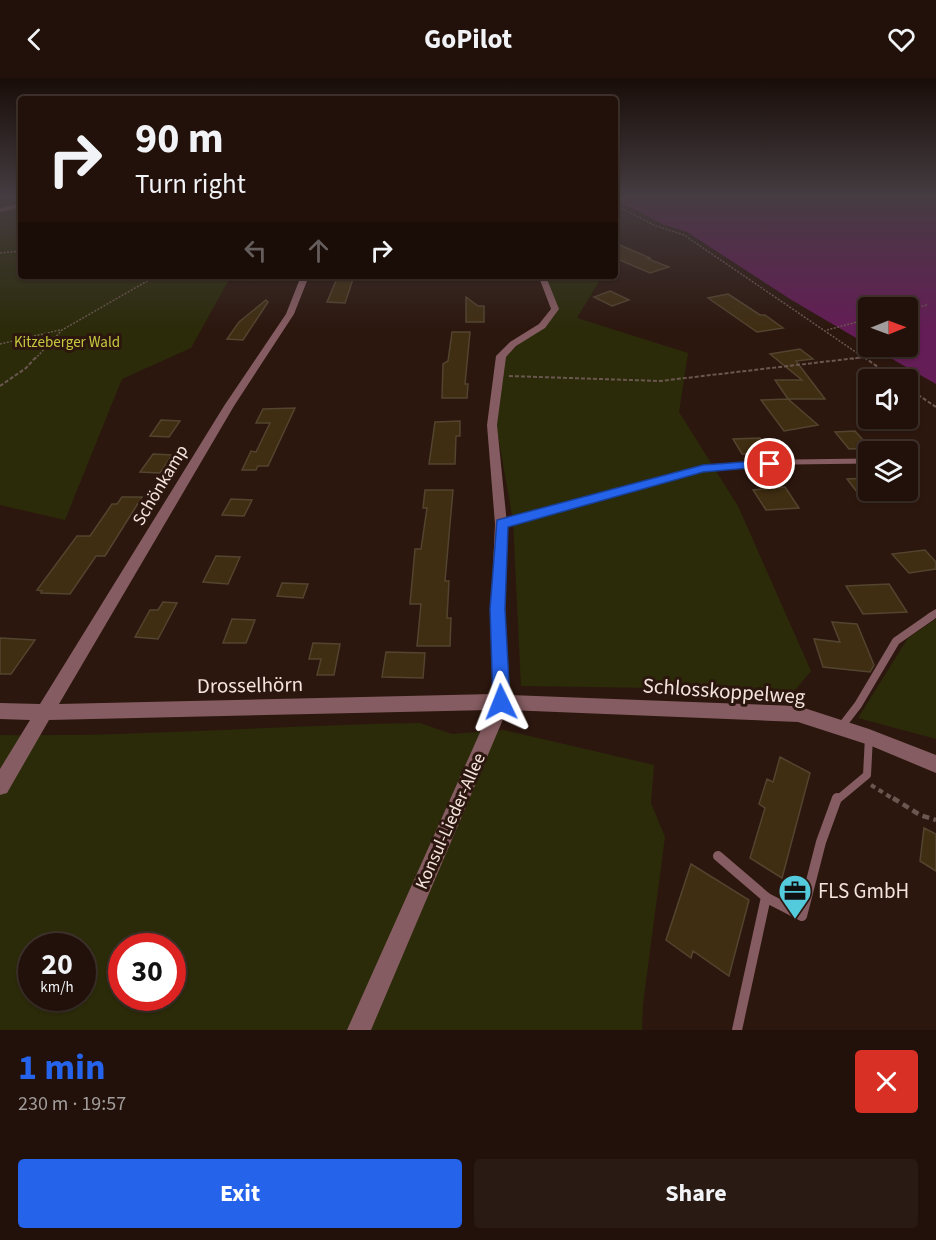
<!DOCTYPE html>
<meta charset="utf-8">
<style>
:root{--surface:#21110a;--page:#291a13;--text:#f1f3f6;--muted:#a29d9c;--line:#3e312b;--accent:#2563eb}
body{margin:0;font-family:"Source Sans 3",sans-serif;background:var(--page);color:var(--text);height:100vh;display:flex;flex-direction:column;font-size:22px;white-space:nowrap}
*{box-sizing:border-box;margin:0}
p{font-size:20px;color:var(--muted)}
.icon{flex:none;width:33px;height:33px;fill:none;stroke:currentColor;stroke-width:2;stroke-linecap:round;stroke-linejoin:round}
.map{position:relative;height:952px;overflow:hidden}
.side{display:flex;flex-direction:column;background:var(--surface);flex:1}
.side>*{flex:none}
.banner{position:absolute;left:18px;top:18px;width:600px;height:183px;border-radius:6px;box-shadow:0 2px 4px #0004,0 0 0 2px var(--line);background:#21110a;color:var(--text);overflow:hidden}
.needle{width:39px;rotate:89deg}
.buttons{position:absolute;left:858px;top:219px;display:grid;gap:12px}
.buttons a{display:grid;place-items:center;width:60px;height:60px;border-radius:6px;background:var(--surface);box-shadow:0 2px 4px #0004,0 0 0 2px var(--line);font-size:30px}
.speed{position:absolute;left:18px;top:855px;display:flex;gap:12px;font-size:30px;font-weight:700;text-align:center}
.speed>*{display:grid;place-content:center;width:78px;height:78px;border-radius:50%;background:var(--surface);box-shadow:0 2px 4px #0004,0 0 0 2px var(--line);line-height:1}
.speed small{font-size:15px;font-weight:400}
.speed .limit{border:9px solid #d22;background:#fff;color:#111}
.pin{position:absolute;display:grid;place-items:center;width:51px;height:51px;color:#fff;margin:-26px;border:3px solid #fff;border-radius:50%;box-shadow:0 2px 6px #0007}
.me{position:absolute;width:66px;margin:-33px;rotate:358deg;stroke-linejoin:round;filter:drop-shadow(0 0 4px #0008)}
.turn{display:flex;align-items:center;gap:21px;height:126px;padding:0 18px;font-size:27px}
.turn .icon{width:78px;height:78px;stroke-width:2.5}
.turn b{display:block;font-size:42px;line-height:51px}
.lanes{display:flex;align-items:center;height:57px;padding:0 18px;background:#0003;justify-content:center;gap:30px;direction:ltr}
.lanes .off{opacity:.35}
.round{display:grid;place-items:center;flex:none;width:63px;height:63px;border-radius:6px;background:var(--page)}
.head{display:flex;align-items:center;justify-content:space-between;height:102px;padding:0 18px}
h1{font-size:36px;font-weight:700;line-height:45px;color:var(--accent)}
.primary-button{display:flex;gap:12px;margin-top:auto;padding:12px 18px}
.primary-button a{flex:1;height:69px;border-radius:6px;background:var(--accent);color:#fff;font-size:24px;font-weight:700;line-height:69px;text-align:center}
.primary-button a+a{background:var(--page);color:var(--text)}
header{display:flex;justify-content:space-between;align-items:center;height:78px;padding:0 18px;background:var(--surface);font-size:27px;font-weight:700}
.map>svg:first-child{display:block}
.green{fill:#2b2b0a;fill-rule:evenodd}
.water{fill:#641d56}
.building{fill:#402e12;stroke:#52442f;stroke-width:1.5}
.lines{fill:none;stroke-linecap:round;stroke-linejoin:round}
.path-far3{stroke:#6a574f;stroke-width:1.5;stroke-dasharray:2 1.5;stroke-linecap:butt}
.path-far2{stroke:#6a574f;stroke-width:2;stroke-dasharray:4 2;stroke-linecap:butt}
.path-far1{stroke:#6a574f;stroke-width:4;stroke-dasharray:5 4;stroke-linecap:butt}
.path{stroke:#6a574f;stroke-width:4.5;stroke-dasharray:7 4.5;stroke-linecap:butt}
.lane-far3{stroke:#855c61;stroke-width:5}
.lane-far2{stroke:#855c61;stroke-width:7}
.lane-far1{stroke:#855c61;stroke-width:8}
.lane{stroke:#855c61;stroke-width:10}
.street{fill:#855c61;fill-rule:evenodd}
.route{fill:#2563eb;stroke:#184099;stroke-width:1.5}
.labels{text-anchor:middle;stroke-width:6;stroke-linejoin:round;paint-order:stroke}
.far-park-label{font-size:15px;fill:#c6c840;stroke:#2c170e}
.street-label{font-size:18px;fill:#f4e4de;stroke:#2c170e}
.near-street-label{font-size:21px;fill:#f4e4de;stroke:#2c170e}
.near-poi-label{font-size:21px;fill:#f4e4de;stroke:#2c170e;text-anchor:start}
</style>
<header><svg class="icon" aria-label="back" viewBox="0 0 24 24"><path d="M15 5l-7 7 7 7"/></svg>GoPilot<svg class="icon" aria-label="heart" viewBox="0 0 24 24"><path d="M12 20l-8-8c-3-5 5-10 8-4 3-6 11-1 8 4z"/></svg></header>
<div class="map">
<svg width="936" height="952" viewBox="0 0 936 952">
<rect width="100%" height="100%" fill="#2c170e"/>
<path class="green" d="M0 118H21V198H231L191 270 122 301 65 442 0 427Z
M538 198H595L600 202 577 240 688 275 679 334 738 428 811 593 795 612 521 608 513 443 496 346 505 279 557 231Z
M936 541V661L858 640 908 560Z
M420 645 452 656 504 652 654 687 651 725 665 759 643 926 642 952H0V657C140 659 280 647 420 645ZM32 868H82V920H32ZM122 868H172V920H122Z"/>
<path class="water" d="M615 118H936V306L871 269 908 268V230H868V267L790 221 687 154 662 146 634 131 615 124Z"/>
<path class="building" d="M615 165 650 180 648 181 669 189 650 195 615 180Z
M338 198H354L345 225 327 224Z
M610 213 629 222 612 228 594 219Z
M728 216 760 237H765L783 250 757 254 708 220Z
M466 219 478 228H484V244H466Z
M266 222 268 224 243 262 227 261 239 244Z
M452 254H470L465 306H468L467 320H442L443 286 448 283Z
M800 271 813 281 796 283 825 321H788L775 302H802L770 276Z
M788 321 818 347 784 353 761 322Z
M295 330 268 388H258L256 392H242L251 373 256 374 270 345H256L263 331Z
M161 342 180 343 169 359 150 358Z
M460 343V358H456L455 386H429L435 344Z
M855 353 870 370 849 371 835 354Z
M760 360 769 375 742 376 733 361Z
M153 376 172 377 160 395 140 394Z
M868 400V414H857L847 401Z
M785 409 799 430 766 432 753 412Z
M425 412H453L445 503H449L447 540H451L450 568H417L421 526H410L415 471H421L427 430H423Z
M122 419H142L105 478H96L70 516 41 515 42 513 37 512 77 458H90L112 426H117Z
M231 421 252 422 244 438 222 437Z
M925 472 936 484V491L909 495 892 476Z
M216 478 240 479 228 506 203 504Z
M282 505 308 506 303 520 277 518Z
M889 506 907 534 863 536 846 508Z
M163 524 177 525 158 561 135 559 150 532H158Z
M232 541 255 542 246 565H223Z
M832 544 857 546 874 587 870 594 823 589 814 561 840 564Z
M0 560 35 562 11 596H0Z
M313 565 340 566 334 597H317L321 581H309Z
M386 574 425 575 423 600 382 599Z
M780 679 810 695 782 800 750 780 765 730 759 726 767 701 773 704Z
M924 750 936 756V793L920 783Z
M691 786 749 822 729 898 693 873 691 880 666 862Z"/>
<g class="lines">
<path class="path-far3" d="M615 127 656 148 684 157 866 281
M0 175 21 173
M908 232 927 227
M827 252 868 241
M0 266 60 252
M35 281 62 252 156 198
M852 281 866 279"/>
<path class="path-far2" d="M864 279 896 302
M509 298 660 303 865 279
M0 308 26 290 36 279
M908 310 936 329"/>
<path class="path-far1" d="M871 707 895 722"/>
<path class="path" d="M893 720 920 737 936 742"/>
<path class="lane-far3" d="M689 395 703 391 792 384 868 383"/>
<path class="lane-far2" d="M501 446 694 393
M930 539 936 535"/>
<path class="lane-far1" d="M841 649 858 627 896 563 932 538
M837 722 867 697 869 659"/>
<path class="lane" d="M718 778 767 820 802 838 821 764 837 720
M737 952 766 819"/>
<path class="street" d="M21 125V129L0 134V130Z
M301 198H309L294 236 234 328 59 626 493 616 491 531 495 446 487 347 496 278 510 264 539 246 551 231 540 202 532 198H542L547 201 559 231 545 250 516 268 506 279 497 347 507 446 505 531 510 617 798 628 869 651 936 677V695L869 667 798 644 507 632 371 952H347L490 632 49 642 7 715 0 717V691L30 642 0 641V625L40 626 224 328 286 236Z"/>
</g>
<linearGradient id="sky" x2="0" y2="1"><stop stop-color="#180d08"/><stop offset="0.47" stop-color="#453c41"/><stop offset="1" stop-color="#453c41" stop-opacity="0"/></linearGradient>
<rect width="936" height="251" fill="url(#sky)"/>
<path class="route" d="M770 382 774 383V388L703 394 508 449 505 531 510 624 507 629 501 632 495 629 493 624 490 531 497 442 703 387Z"/>
<defs>
<g id="office-pin" transform="scale(1.725)"><path d="M0 17L-7.5 6A9.5 9.5 0 1 1 7.5 6Z" fill="#54cadd" stroke="#2c170e"/><path d="M-6-3h4V-5.5h4V-3h4V5H-6ZM-1-4.5V-3h2v-1.5ZM-6 0V1H6V0Z" fill="#111"/></g>
</defs>
<g fill-rule="evenodd">
<use href="#office-pin" x="795" y="813"/>
</g>
<g class="labels">
<g class="far-park-label">
<text x="67" y="269">Kitzeberger Wald</text>
</g>
<g class="street-label">
<text transform="translate(160 407) rotate(-59)" y="6">Schönkamp</text>
<text transform="translate(450 743) rotate(-66)" y="6">Konsul-Lieder-Allee</text>
</g>
<g class="near-street-label">
<text transform="translate(250 607) rotate(-1)" y="7">Drosselhörn</text>
<text transform="translate(724 613) rotate(4)" y="7">Schlosskoppelweg</text>
</g>
<g class="near-poi-label">
<text x="818" y="820">FLS GmbH</text>
</g>
</g>
</svg>
<div class="buttons">
<a><svg class="needle" viewBox="-14 -14 28 28"><path d="M0-13l5 13h-10z" fill="#e53935"/><path d="M0 13l5-13h-10z" fill="#a29d9c"/></svg></a>
<a><svg class="icon" aria-label="sound" viewBox="0 0 24 24"><path d="M4 9h4l5-4v14l-5-4H4zM17 9q2 3 0 6"/></svg></a>
<a><svg class="icon" aria-label="layers" viewBox="0 0 24 24"><path d="M12 4l9 5-9 5-9-5zM3 14l9 5 9-5"/></svg></a>
</div>
<div class="speed"><div>20<small>km/h</small></div><div class="limit">30</div></div>
<div class="pin" style="left:770px;top:386px;background:#d93025"><svg class="icon" aria-label="arrive" viewBox="0 0 24 24"><path d="M6 21V4h12l-3 4 3 4H6"/></svg></div>
<svg class="me" style="left:501px;top:624px" viewBox="-20 -20 40 40"><path d="M0-17L14 15 0 8-14 15z" fill="#2563eb" stroke="#fff" stroke-width="4"/></svg>
<div class="banner">
<div class="turn"><svg class="icon" aria-label="right" viewBox="0 0 24 24"><path d="M7 20v-9h11M14 6l5 5-5 5"/></svg><div><b>90 m</b>Turn right</div></div>
<div class="lanes"><svg class="icon off" aria-label="left" viewBox="0 0 24 24"><path d="M17 20v-9H6M10 6l-5 5 5 5"/></svg><svg class="icon off" aria-label="ahead" viewBox="0 0 24 24"><path d="M12 20V5M6 11l6-6 6 6"/></svg><svg class="icon" aria-label="right" viewBox="0 0 24 24"><path d="M7 20v-9h11M14 6l5 5-5 5"/></svg></div>
</div>
</div>
<section class="side">
<div class="head"><div><h1>1 min</h1><p>230 m · 19:57</p></div><a class="round" style="background:#d93025;color:#fff"><svg class="icon" aria-label="close" viewBox="0 0 24 24"><path d="M6 6l12 12M18 6L6 18"/></svg></a></div>
<div class="primary-button"><a>Exit</a><a>Share</a></div>
</section>
